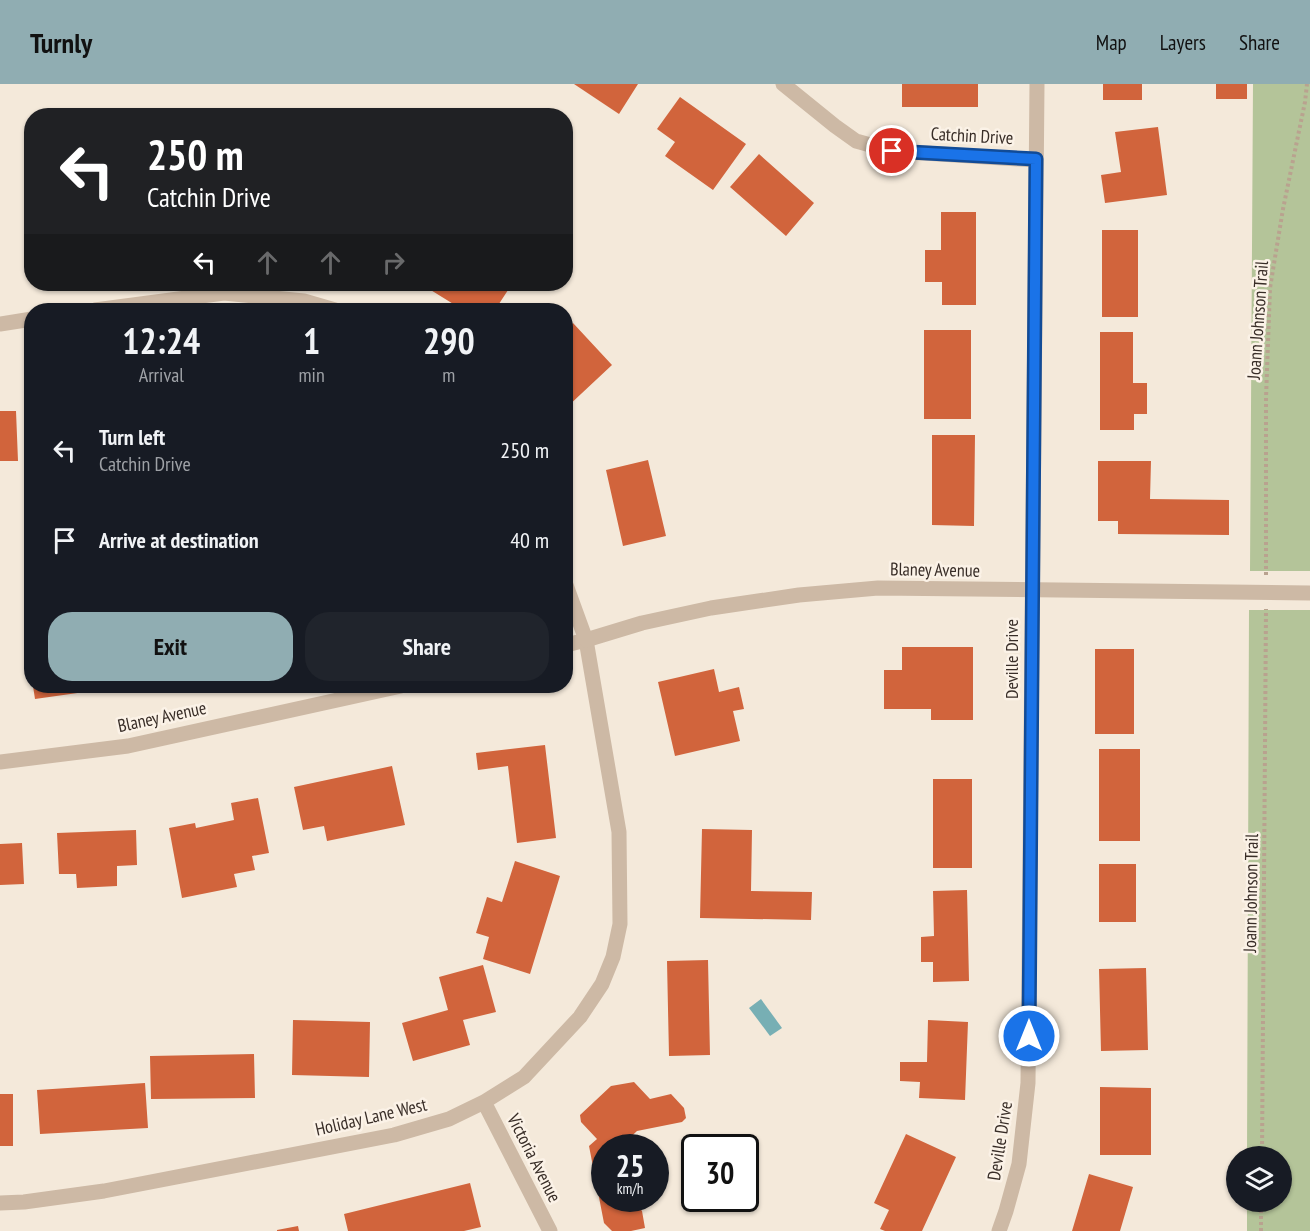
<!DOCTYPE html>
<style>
:root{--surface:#171b24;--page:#20242c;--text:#f1f3f6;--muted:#9ea1a6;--accent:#90adb2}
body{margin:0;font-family:"PT Sans Narrow",sans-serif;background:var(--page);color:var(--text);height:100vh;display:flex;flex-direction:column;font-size:22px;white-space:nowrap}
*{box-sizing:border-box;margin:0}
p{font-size:20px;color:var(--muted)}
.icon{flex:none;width:33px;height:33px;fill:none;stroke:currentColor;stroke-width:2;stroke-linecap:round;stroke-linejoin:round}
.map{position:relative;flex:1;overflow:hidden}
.sheet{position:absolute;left:24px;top:219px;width:549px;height:390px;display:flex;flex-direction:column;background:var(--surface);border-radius:24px;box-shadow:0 2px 4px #0004}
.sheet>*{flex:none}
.banner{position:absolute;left:24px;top:24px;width:549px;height:183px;border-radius:24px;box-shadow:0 2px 4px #0004;background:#202124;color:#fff;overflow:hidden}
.fabs{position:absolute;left:1226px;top:1062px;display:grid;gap:12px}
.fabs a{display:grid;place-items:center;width:66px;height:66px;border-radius:50%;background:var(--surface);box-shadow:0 2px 4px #0004;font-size:30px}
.speed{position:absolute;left:591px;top:1050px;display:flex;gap:12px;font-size:30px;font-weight:700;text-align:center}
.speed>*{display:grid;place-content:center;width:78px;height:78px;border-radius:50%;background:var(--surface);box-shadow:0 2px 4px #0004;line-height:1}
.speed small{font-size:15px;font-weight:400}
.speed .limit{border:3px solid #111;border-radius:9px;background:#fff;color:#111}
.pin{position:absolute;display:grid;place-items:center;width:51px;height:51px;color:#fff;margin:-26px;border:3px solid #fff;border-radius:50%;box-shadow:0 2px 6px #0007}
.me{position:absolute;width:66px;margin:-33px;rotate:0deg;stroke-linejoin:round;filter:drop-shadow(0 0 4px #0008)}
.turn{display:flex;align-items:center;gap:21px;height:126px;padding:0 24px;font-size:27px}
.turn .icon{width:78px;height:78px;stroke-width:2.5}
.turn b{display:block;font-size:42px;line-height:51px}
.lanes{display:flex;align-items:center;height:57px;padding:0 24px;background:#0003;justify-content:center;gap:30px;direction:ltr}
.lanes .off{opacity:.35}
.eta{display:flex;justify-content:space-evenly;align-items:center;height:102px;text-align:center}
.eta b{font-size:36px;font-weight:600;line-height:42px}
.button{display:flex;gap:12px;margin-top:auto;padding:12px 24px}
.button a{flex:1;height:69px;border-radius:24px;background:var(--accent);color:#111;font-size:24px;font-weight:600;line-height:69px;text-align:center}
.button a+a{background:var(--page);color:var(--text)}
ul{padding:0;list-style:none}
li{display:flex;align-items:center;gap:18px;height:90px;padding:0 24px}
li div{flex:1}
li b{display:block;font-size:22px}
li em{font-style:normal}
header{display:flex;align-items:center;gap:36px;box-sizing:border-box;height:84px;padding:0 30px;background:var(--accent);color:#111}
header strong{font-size:28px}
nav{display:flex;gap:33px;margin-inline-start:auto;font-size:21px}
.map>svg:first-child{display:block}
.green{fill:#b4c499}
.water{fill:#77afb4}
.building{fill:#d1643c}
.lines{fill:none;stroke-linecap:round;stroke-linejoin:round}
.path{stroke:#b9a28f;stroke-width:4;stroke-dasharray:3 3;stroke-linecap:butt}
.minor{stroke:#cdb9a5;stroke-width:15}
.tertiary{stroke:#cdb9a5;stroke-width:15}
.route-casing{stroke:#114b97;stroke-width:15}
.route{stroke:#1a73e8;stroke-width:10}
.labels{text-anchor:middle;stroke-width:5;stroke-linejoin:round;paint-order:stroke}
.street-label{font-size:18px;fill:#382d27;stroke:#fbf2e7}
</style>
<header>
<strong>Turnly</strong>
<nav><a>Map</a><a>Layers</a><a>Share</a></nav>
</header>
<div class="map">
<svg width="1310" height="1147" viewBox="0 0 1310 1147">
<rect width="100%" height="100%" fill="#f4e9da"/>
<path class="green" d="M1253 0H1310V487H1250Z
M1249 526H1310V1147H1247V1118H1281V1072H1247Z"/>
<path class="water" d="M761 915 782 944 770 952 749 924Z"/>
<path class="building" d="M574 0H638L619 30Z
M902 0H978V23H902Z
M1103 0H1142V16H1103Z
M1216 0H1247V15H1216Z
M680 13 746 60 713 106 665 72 675 58 657 45Z
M1158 43 1167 111 1105 119 1101 91 1121 88 1115 48Z
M759 70 814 119 786 152 730 103Z
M941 128H976V221H942V198H925V166H941Z
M1102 146H1138V233H1102Z
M421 200H512L495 226H463Z
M573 239 612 281 566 324V246Z
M924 246H971V335H924Z
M1100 248H1133V299H1147V330H1134V346H1100Z
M0 327H16L18 377H0Z
M932 351H975L974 442 932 441Z
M648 376 666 452 623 462 606 386Z
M1098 377H1151L1150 415 1229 416V451L1118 450V437H1098Z
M27 560H32V581L30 582Z
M902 563H973V636H931V625H884V586H902Z
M1095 565H1134V650H1095Z
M714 585 719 608 739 603 744 625 733 627 740 657 675 672 658 598Z
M33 602H120V603L35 615Z
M545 661 556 754 517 759 508 682 478 686 476 669Z
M1099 665H1140V757H1099Z
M392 682 405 741 327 757 324 742 303 746 294 703Z
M933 695H972V784H933Z
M258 714 269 769 252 772 255 786 234 790 237 803 182 814 169 744 195 739 196 744 234 736 231 719Z
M702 745 752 746 751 807 812 808 811 836 700 834Z
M136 746 137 781 117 782V802L77 804 76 790H59L57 749Z
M22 759 24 800 0 801V760Z
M515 777 560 792 530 890 483 875 489 853 476 849 487 813 502 818Z
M1099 780H1136V838H1099Z
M967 806 969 897 933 898V878H921V853L934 852 933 807Z
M708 876 710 971 669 972 667 877Z
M483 881 496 928 463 936 470 961 413 977 402 939 448 926 439 893Z
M1146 884 1148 966 1101 967 1099 885Z
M293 936 370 938 369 993 292 991Z
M928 936 968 938 965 1016 919 1014 920 998 900 997V978H927Z
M254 970 255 1014 151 1015 150 972Z
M634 998 650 1015 671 1010 684 1024 686 1034 682 1038 637 1047 619 1064H604V1114H630L642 1127 645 1144 631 1147H612L604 1139 589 1062 597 1055 581 1038 580 1031 611 1002Z
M145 999 148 1044 40 1050 37 1006Z
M1100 1003 1151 1004V1071H1100Z
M0 1010H13V1062H0Z
M906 1050 956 1073 922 1147H885L880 1145 889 1126 874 1119Z
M1089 1090 1133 1103 1120 1147H1072Z
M470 1099 481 1143 464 1147H348L344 1130Z
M298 1142 299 1147H277V1146Z"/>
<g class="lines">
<path class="path" d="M1266 491V314L1270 204 1283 125 1305 18 1307 0
M1262 1072 1266 525
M1261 1147V1118"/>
<path class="minor" d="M783 0 835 42 856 57 892 67 1036 76
M0 678 128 662 401 602
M484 1018 550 1147
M0 1119 24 1118 104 1107 394 1051 449 1035 484 1018 524 993 580 933 602 900 613 873 620 840 619 748 586 556 566 561
M999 1147 1006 1127 1019 1080 1028 999 1037 0"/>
<path class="tertiary" d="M95 226 224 209 304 217 335 226
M0 240 32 235
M566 501 586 556 642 539 711 524 799 511 878 504 1310 509"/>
</g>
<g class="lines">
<g class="route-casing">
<path id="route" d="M892 67 1036 75 1029 952"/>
</g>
<use href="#route" class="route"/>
</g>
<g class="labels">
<g class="street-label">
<text transform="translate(972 52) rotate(3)" y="6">Catchin Drive</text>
<text transform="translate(1258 236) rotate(-86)" y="6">Joann Johnson Trail</text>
<text transform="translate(935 486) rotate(1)" y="6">Blaney Avenue</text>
<text transform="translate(1012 575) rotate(-90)" y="6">Deville Drive</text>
<text transform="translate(162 633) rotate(-12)" y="6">Blaney Avenue</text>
<text transform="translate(1251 809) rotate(-89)" y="6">Joann Johnson Trail</text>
<text transform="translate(371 1033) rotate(-13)" y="6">Holiday Lane West</text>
<text transform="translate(1000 1057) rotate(-81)" y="6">Deville Drive</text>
<text transform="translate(534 1074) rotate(63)" y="6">Victoria Avenue</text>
</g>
</g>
</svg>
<div class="fabs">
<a><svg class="icon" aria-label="layers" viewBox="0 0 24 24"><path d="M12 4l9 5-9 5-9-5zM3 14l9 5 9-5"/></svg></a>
</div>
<div class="speed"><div>25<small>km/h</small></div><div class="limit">30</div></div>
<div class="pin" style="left:892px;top:67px;background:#d93025"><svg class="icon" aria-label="arrive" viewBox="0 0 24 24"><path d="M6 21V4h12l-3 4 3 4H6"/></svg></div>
<svg class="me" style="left:1029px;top:952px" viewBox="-20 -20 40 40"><circle r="17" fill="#1a73e8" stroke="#fff" stroke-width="3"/><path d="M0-11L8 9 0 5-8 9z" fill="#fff"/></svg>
<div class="banner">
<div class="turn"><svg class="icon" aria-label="left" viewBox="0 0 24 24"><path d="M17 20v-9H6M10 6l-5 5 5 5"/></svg><div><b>250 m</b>Catchin Drive</div></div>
<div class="lanes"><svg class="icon" aria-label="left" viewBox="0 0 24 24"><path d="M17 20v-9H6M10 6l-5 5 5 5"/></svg><svg class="icon off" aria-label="ahead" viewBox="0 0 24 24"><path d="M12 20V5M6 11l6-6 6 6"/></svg><svg class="icon off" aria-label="ahead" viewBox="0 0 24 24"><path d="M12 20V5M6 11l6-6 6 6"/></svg><svg class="icon off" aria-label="right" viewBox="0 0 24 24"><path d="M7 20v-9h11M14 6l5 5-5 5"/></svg></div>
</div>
<section class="sheet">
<div class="eta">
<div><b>12:24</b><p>Arrival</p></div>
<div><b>1</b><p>min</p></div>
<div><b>290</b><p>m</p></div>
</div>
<ul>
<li><svg class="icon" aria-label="left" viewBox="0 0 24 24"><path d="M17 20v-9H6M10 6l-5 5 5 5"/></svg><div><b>Turn left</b><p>Catchin Drive</p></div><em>250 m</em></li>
<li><svg class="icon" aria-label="arrive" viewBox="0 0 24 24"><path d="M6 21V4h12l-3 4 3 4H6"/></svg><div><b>Arrive at destination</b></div><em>40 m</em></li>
</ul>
<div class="button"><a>Exit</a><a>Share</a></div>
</section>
</div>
